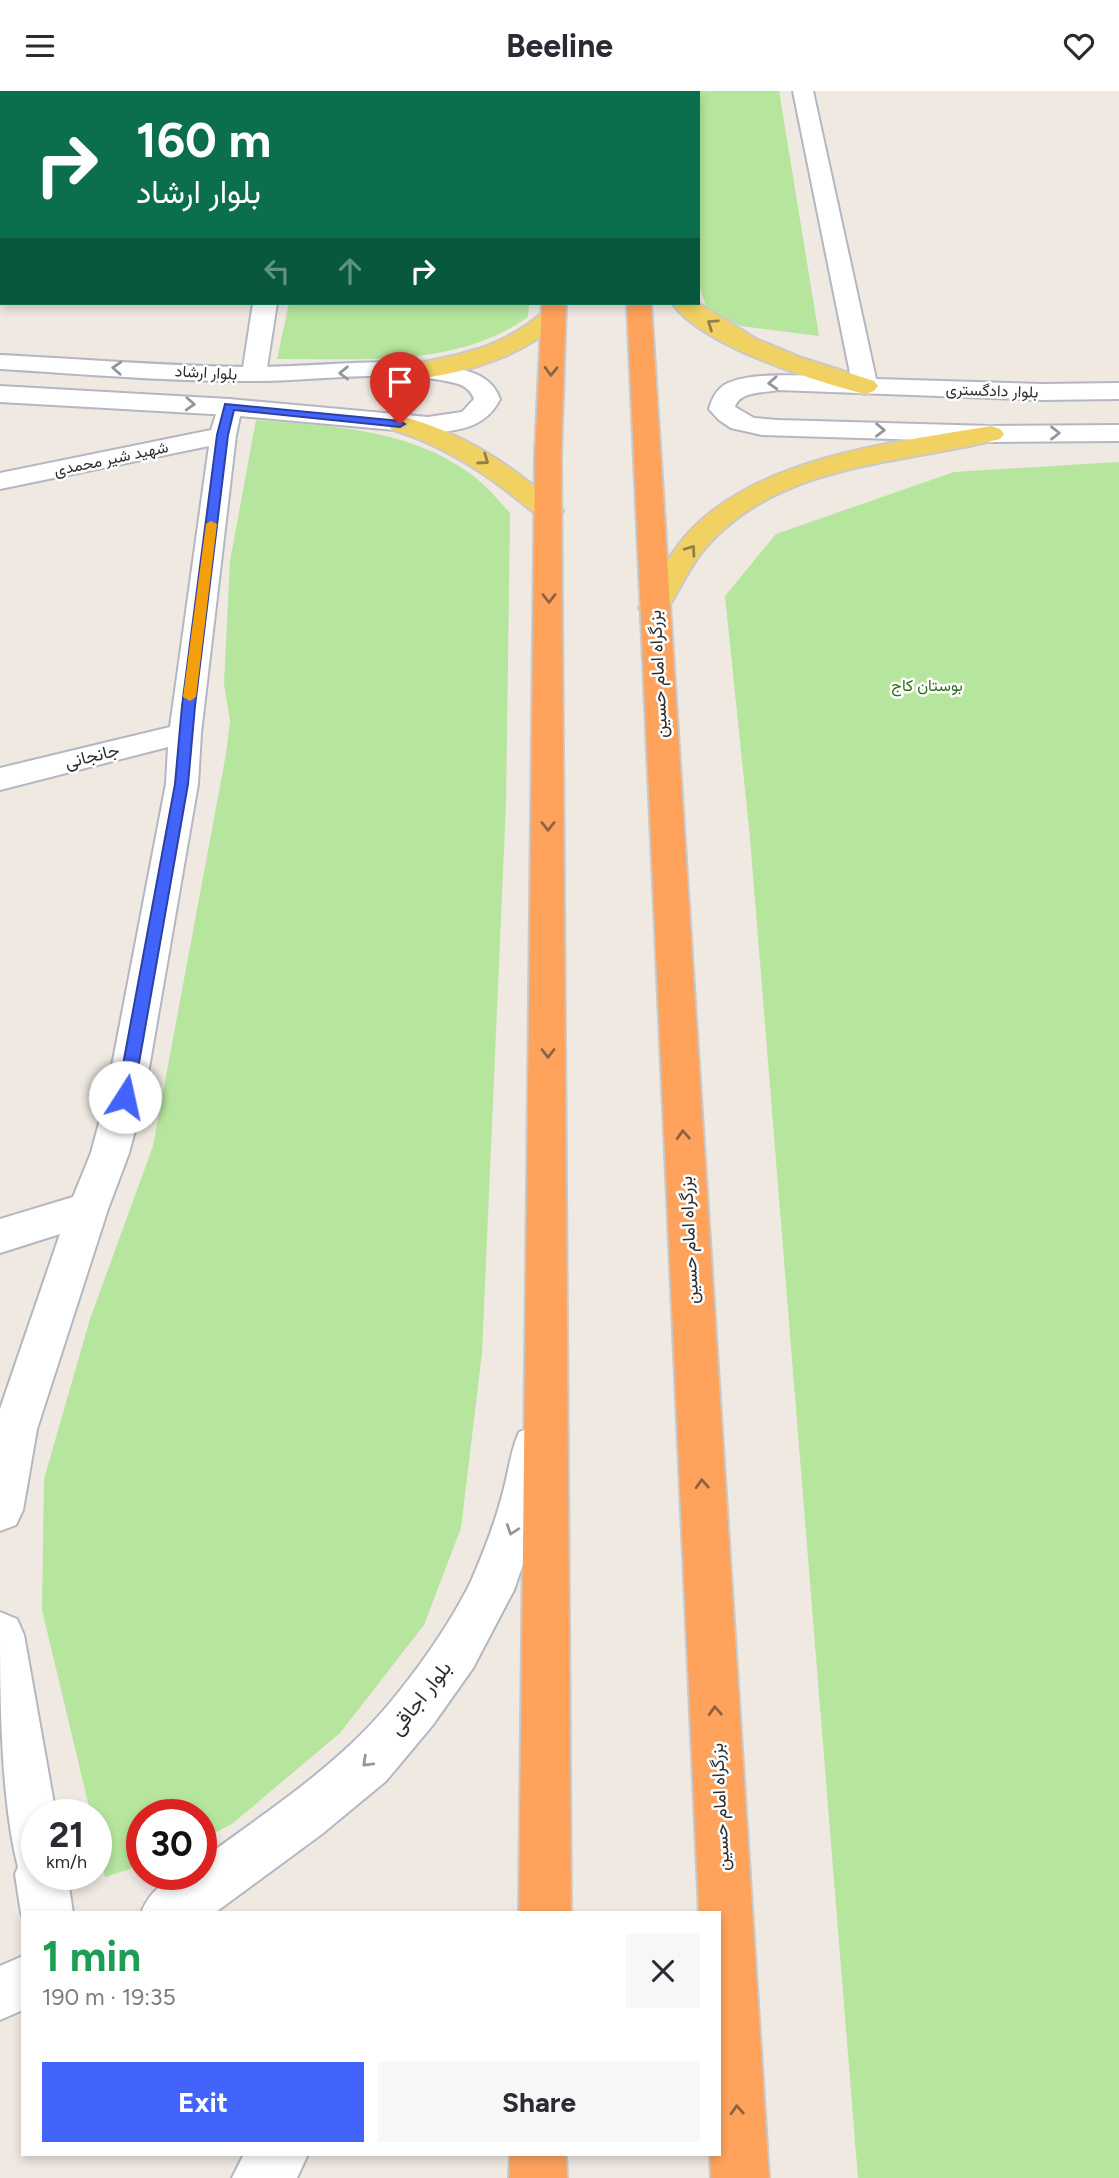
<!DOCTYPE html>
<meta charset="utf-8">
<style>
:root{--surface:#fff;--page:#f7f7f7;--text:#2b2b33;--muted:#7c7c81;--accent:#4264fb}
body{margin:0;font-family:Figtree,Vazirmatn,sans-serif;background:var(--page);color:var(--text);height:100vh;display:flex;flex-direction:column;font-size:26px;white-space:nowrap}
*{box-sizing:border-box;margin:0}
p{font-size:23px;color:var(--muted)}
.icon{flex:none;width:38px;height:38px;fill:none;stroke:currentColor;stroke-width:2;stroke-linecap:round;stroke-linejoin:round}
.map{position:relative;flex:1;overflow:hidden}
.panel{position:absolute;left:21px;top:1820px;width:700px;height:245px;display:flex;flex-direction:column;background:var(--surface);border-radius:0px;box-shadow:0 4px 10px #0003}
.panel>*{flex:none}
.guide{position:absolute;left:0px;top:0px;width:700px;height:214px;box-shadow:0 4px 10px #0003;background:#0b6e4f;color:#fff;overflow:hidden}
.speed{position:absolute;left:21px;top:1708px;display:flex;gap:14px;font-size:35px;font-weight:700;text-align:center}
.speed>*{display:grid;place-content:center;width:91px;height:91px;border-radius:50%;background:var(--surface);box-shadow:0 4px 10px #0003;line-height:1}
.speed small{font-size:18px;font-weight:400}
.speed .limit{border:10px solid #d22;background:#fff;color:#111}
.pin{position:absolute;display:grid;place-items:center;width:60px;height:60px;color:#fff;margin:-72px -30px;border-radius:50% 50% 50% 0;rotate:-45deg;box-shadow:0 0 7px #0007}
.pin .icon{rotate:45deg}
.me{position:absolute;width:77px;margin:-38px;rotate:10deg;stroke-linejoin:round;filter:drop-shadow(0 0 5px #0008)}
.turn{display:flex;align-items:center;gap:24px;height:147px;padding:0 21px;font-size:32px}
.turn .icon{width:91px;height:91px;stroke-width:2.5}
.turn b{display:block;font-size:49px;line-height:60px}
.lanes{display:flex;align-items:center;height:66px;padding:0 21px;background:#0003;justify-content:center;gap:35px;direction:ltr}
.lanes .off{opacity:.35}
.round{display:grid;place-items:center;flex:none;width:74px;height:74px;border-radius:0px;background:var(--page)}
.headline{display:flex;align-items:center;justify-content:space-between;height:119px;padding:0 21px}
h1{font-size:42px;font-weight:700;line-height:52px;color:#1e9e55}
.cta{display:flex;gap:14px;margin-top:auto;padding:14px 21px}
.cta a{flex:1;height:80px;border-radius:0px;background:var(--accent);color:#fff;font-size:28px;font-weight:700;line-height:80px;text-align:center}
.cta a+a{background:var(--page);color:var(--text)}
header{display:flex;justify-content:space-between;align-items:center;height:91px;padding:0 21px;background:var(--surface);font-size:32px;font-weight:700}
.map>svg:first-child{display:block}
.green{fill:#b6e59e}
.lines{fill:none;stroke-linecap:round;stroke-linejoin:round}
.street-casing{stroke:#b4b7c1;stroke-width:4}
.secondary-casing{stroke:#b4b7c1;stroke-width:4}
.primary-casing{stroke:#c9c9c9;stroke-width:4}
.highway-casing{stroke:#c9c9c9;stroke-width:4}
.street{fill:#fff;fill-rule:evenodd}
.secondary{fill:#fff;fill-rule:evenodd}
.primary{fill:#f2d163;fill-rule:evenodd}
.highway{fill:#ffa35c;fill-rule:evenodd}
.oneway{stroke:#908048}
.oneway2{stroke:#969696}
.oneway3{stroke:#8c6343}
.route{fill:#4264fb;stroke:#2b41a3;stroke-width:2}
.slow{fill:#f59e0b}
.labels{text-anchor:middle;stroke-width:5;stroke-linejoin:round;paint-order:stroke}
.far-street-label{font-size:16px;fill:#2e2e2e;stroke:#fff}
.far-park-label{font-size:16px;fill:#2c6e1b;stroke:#fff}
.street-label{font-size:18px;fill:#2e2e2e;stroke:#fff}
.near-street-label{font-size:21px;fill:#2e2e2e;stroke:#fff}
</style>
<header><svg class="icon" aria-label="menu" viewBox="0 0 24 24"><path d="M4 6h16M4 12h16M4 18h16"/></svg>Beeline<svg class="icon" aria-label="heart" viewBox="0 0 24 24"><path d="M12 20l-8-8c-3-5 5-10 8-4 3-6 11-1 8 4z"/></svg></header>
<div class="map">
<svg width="1119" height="2087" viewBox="0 0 1119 2087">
<rect width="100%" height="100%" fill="#efe9e1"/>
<path class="green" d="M654 0H779L819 245 741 235 708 222 698 190V2Z
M289 212H529L528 226C455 278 362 267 277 268Z
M256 329C330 335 410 337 472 384 486 394 498 409 510 422L506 713 482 1262 461 1437 424 1534 340 1642 232 1733 201 1749V1724H142V1774L105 1786 96 1748V1724H91L42 1519 44 1388 90 1228 153 1055 226 663 230 630 224 593 230 470Z
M1119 371V2087H858L750 747 725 505 776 443 954 381Z"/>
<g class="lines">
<g class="street-casing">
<path id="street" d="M303 0H323L302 2Z
M0 65H2V77H0Z
M253 212H277L266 283 263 288 254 290 245 288 242 283Z
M229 308 238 311 242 316 236 344 201 642 198 693 144 1006 129 1062 108 1118 37 1338 23 1419 16 1434 0 1440V1318L60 1143 0 1162V1128L73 1106 91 1062 106 1006 166 693 168 656 0 699V677L170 636 209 355 0 398V382L211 339 220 311Z
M0 1521 17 1528 24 1544 56 1724H37V1783H67L73 1822H23V1827L21 1822 15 1783 18 1776C0 1706 0 1597 0 1521Z"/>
</g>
<g class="secondary-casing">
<path id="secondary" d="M793 0H813L876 288 1042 293 1119 292V308L1042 309 778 299C764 302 739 300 735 316L754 327 778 329 991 335 1119 334V350L991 351 762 344 731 337 719 329 709 318C712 307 717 297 728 292 758 279 818 286 851 287Z
M0 264C85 268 171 276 256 276 323 276 393 264 459 278 478 282 493 289 500 308 486 337 458 340 428 342L229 324 0 311V295L229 308 428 326 462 321 474 308C471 299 464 294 455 292 394 277 319 290 257 290 171 291 86 283 0 278Z
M535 1335 551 1341 557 1355 548 1400 514 1499 473 1577 432 1635 386 1690 322 1743 220 1818 215 1822H141C152 1795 172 1783 201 1783V1769C251 1732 304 1697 349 1655 393 1615 447 1541 472 1488 484 1460 497 1427 504 1397 509 1378 511 1359 519 1341Z
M23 1865V1919L0 1929V1875Z
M244 2063H308L297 2087H232Z"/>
</g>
<g class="primary-casing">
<path id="primary" d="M672 212H698L756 248 802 267 874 290 878 295 874 300 865 303C815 290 702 255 672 212Z
M553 218 561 220 565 225 561 230C526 260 487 275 442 284 429 286 417 289 404 286L401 281 404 276C464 261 494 262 545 220Z
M400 325C451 338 493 362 534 395 544 402 556 410 563 420L559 426 549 428 539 426C493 387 449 356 391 338L387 333 391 328Z
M991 335 1000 338 1004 343 1000 348C901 373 780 372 707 455 689 475 679 501 664 523L654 526 644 523 639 517C655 492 669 463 689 441 761 365 893 352 991 335Z"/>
</g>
<g class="highway-casing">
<path id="highway" d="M554 0H574V2H554Z
M617 0H637V2H617Z
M542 212H566L561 365 571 1822H519L535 365Z
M627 212H651L769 2087H711L710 2063H719V1822H699Z
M510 2063H566L567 2087H509Z"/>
</g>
<use href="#street" class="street"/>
<use href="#secondary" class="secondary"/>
<use href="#primary" class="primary"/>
<use href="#highway" class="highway"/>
</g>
<defs><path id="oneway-chevron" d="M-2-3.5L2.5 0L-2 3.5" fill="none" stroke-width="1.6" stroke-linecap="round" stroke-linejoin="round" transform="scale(1.75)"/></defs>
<g class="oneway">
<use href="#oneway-chevron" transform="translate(712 233) rotate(-146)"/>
<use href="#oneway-chevron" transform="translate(484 369) rotate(35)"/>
<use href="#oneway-chevron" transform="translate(691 459) rotate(-54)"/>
</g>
<g class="oneway2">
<use href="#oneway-chevron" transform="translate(117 277) rotate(-177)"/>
<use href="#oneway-chevron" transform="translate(344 282) rotate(179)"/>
<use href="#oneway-chevron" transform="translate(773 292) rotate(177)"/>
<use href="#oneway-chevron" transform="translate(190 313) rotate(3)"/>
<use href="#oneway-chevron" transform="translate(880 339) rotate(1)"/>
<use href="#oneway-chevron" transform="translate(1055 342)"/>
<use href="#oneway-chevron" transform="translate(512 1439) rotate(109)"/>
<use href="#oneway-chevron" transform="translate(367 1671) rotate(136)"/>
</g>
<g class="oneway3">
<use href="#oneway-chevron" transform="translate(551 280) rotate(92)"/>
<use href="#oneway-chevron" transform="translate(549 507) rotate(90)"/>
<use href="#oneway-chevron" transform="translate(548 735) rotate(90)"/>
<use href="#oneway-chevron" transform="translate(548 962) rotate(90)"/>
<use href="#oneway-chevron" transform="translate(683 1044) rotate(-93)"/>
<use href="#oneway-chevron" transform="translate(702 1393) rotate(-93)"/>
<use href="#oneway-chevron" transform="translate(715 1620) rotate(-93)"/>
<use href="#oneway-chevron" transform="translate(737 2019) rotate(-93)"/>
</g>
<path class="route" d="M225 313 400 330 405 333 400 336 234 319 228 344 195 615 188 693 133 1006 125 1012 117 1006 175 693 182 615 217 344Z"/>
<path class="slow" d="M211 430 217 433 196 606 190 610 183 606 206 433Z"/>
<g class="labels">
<g class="far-street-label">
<text transform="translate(206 281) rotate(3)" y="6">بلوار ارشاد</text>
<text transform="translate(992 299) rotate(2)" y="6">بلوار دادگستری</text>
<text transform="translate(111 367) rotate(-12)" y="6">شهید شیر محمدی</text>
</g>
<g class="far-park-label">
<text x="927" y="600">بوستان کاج</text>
</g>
<g class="street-label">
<text transform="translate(658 583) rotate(-93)" y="6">بزرگراه امام حسین</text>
<text transform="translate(92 665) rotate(-14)" y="6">جانجانی</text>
<text transform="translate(689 1149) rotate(-93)" y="6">بزرگراه امام حسین</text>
<text transform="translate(720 1716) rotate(-93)" y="6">بزرگراه امام حسین</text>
</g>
<g class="near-street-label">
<text transform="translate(420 1607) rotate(-52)" y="7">بلوار اجاقی</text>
</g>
</g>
</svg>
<div class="speed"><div>21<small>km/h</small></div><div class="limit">30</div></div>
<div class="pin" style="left:400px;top:333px;background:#d93025"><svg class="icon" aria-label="arrive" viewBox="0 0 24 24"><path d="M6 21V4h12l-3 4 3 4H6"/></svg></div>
<svg class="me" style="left:125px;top:1006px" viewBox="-20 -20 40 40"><circle r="19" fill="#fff"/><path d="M0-13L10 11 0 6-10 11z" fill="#4264fb"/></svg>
<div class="guide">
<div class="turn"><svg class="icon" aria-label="right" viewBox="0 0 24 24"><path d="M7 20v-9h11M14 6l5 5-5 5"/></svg><div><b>160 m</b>بلوار ارشاد</div></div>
<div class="lanes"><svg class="icon off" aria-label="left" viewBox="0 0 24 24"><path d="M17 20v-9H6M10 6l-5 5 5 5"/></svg><svg class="icon off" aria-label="ahead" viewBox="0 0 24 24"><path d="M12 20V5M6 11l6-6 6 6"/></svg><svg class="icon" aria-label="right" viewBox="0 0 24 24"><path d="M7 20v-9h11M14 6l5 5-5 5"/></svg></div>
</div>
<section class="panel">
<div class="headline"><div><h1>1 min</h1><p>190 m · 19:35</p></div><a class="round"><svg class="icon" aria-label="close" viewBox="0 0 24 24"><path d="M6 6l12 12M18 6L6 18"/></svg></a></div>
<div class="cta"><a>Exit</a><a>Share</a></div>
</section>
</div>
